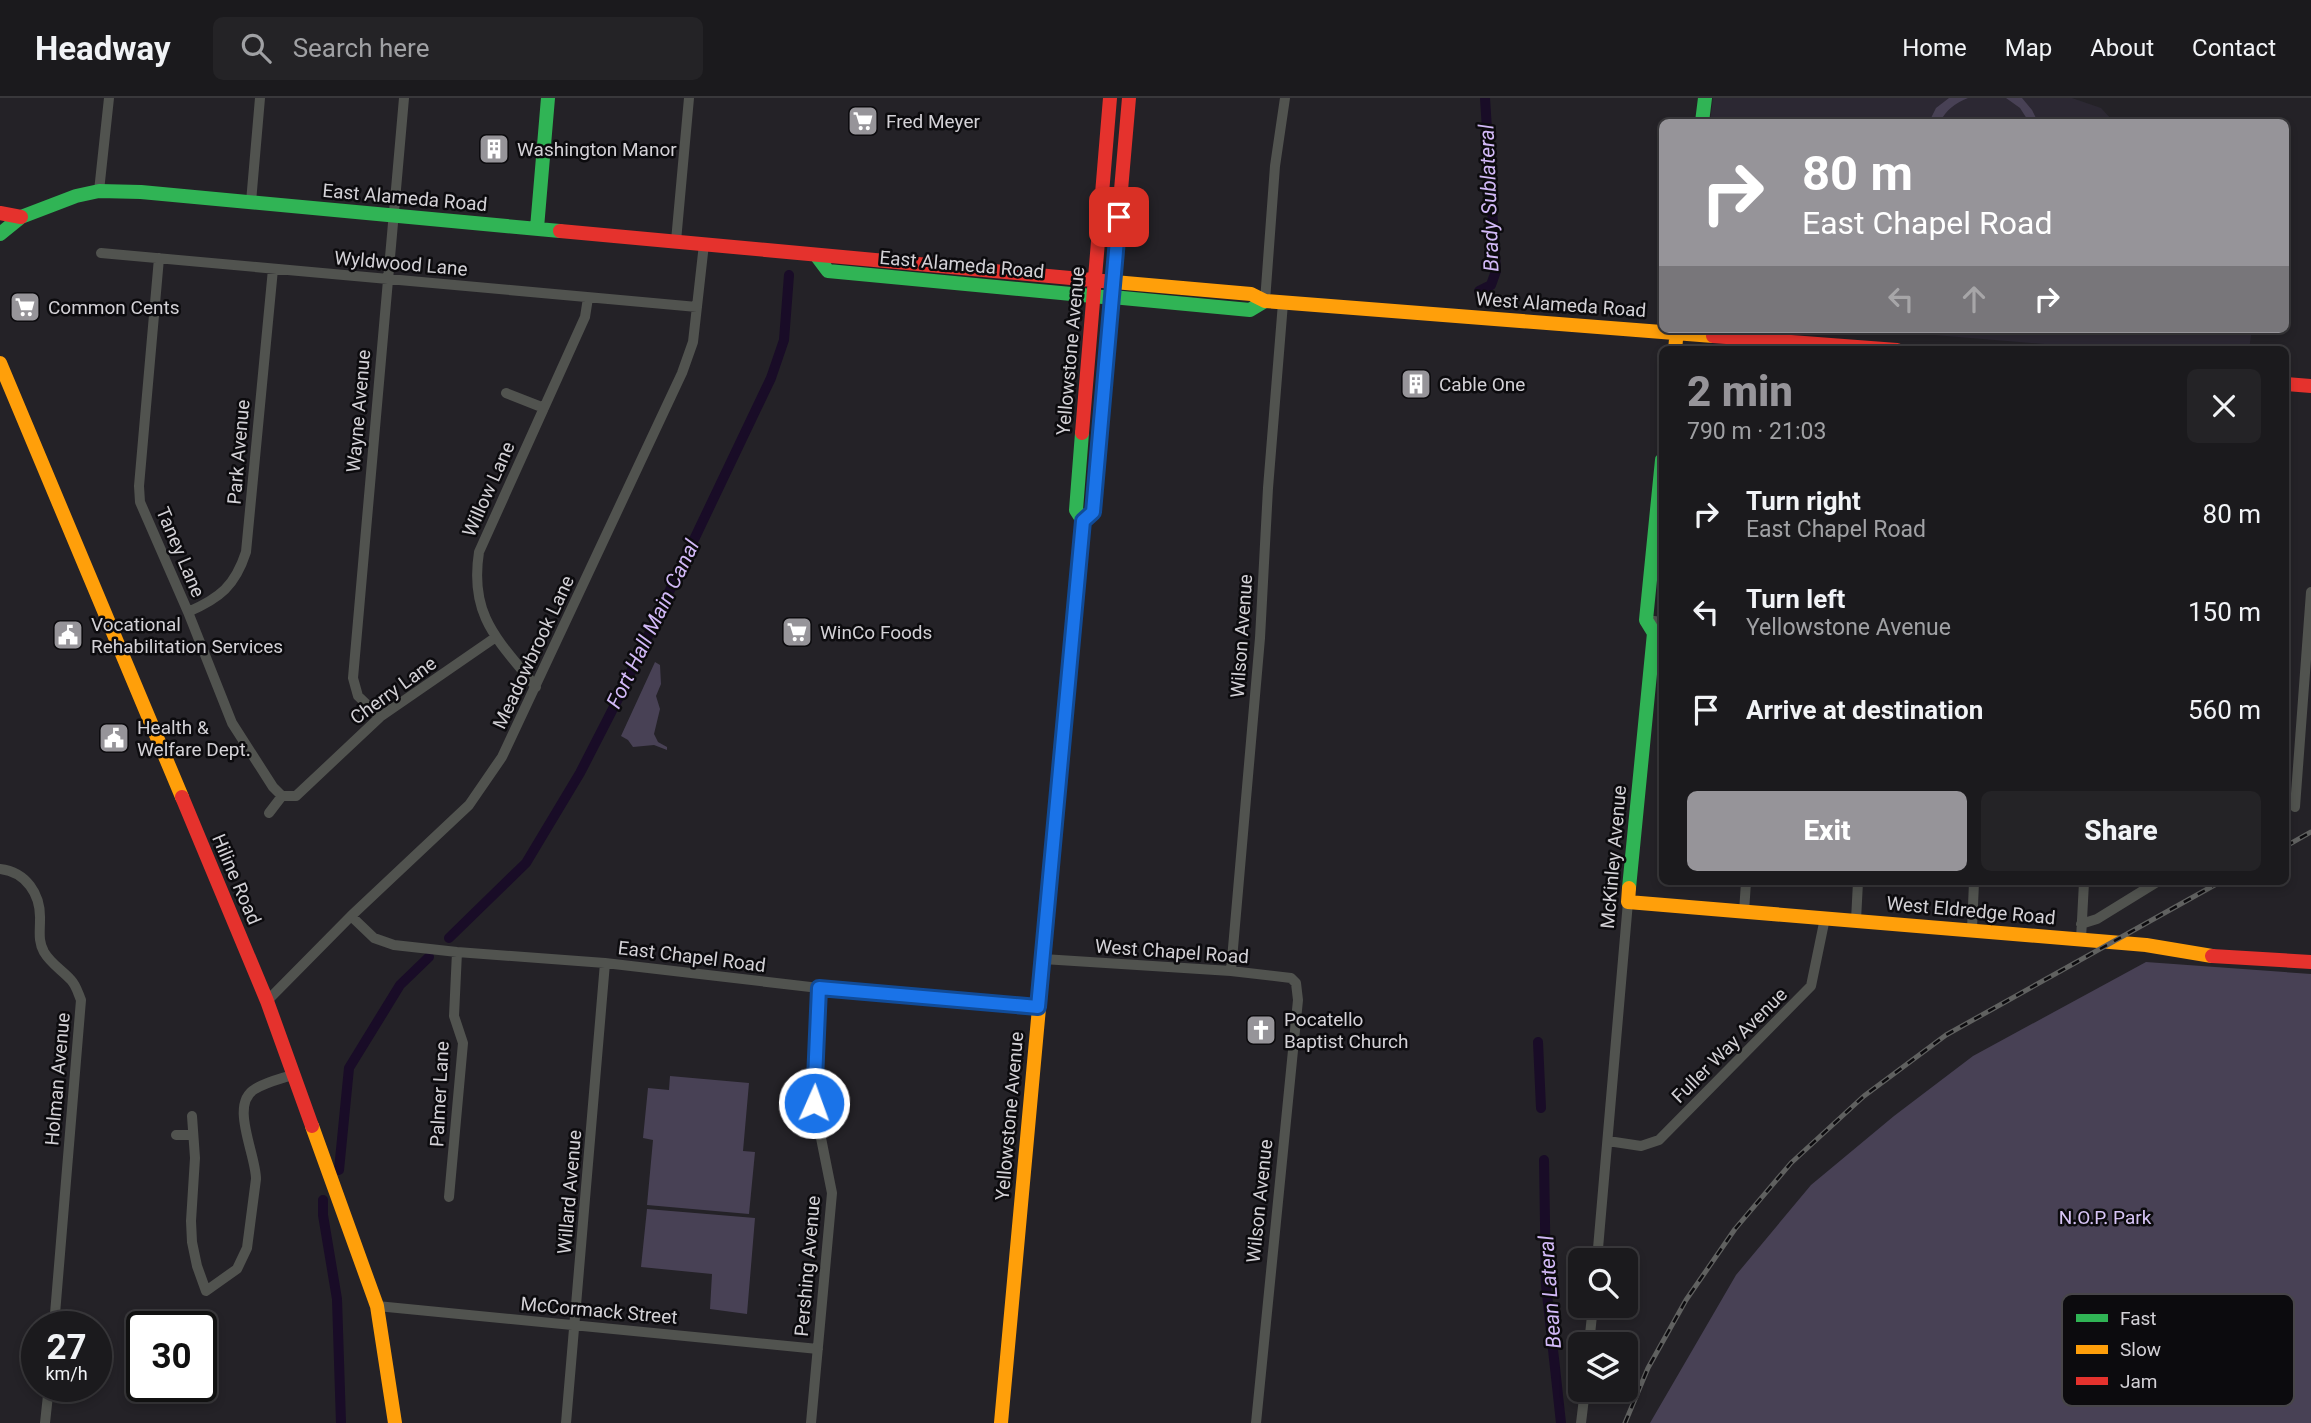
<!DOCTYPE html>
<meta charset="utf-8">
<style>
:root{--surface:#1b1a1d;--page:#242326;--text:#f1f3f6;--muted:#a0a1a4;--line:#39383b;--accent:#969499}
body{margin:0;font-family:Roboto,sans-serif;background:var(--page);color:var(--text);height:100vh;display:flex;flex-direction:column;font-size:26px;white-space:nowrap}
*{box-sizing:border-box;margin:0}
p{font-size:23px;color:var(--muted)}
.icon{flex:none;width:38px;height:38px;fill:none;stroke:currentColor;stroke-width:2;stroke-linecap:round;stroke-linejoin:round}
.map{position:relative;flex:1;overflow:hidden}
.panel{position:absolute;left:1659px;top:248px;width:630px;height:539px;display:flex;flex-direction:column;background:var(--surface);border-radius:10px;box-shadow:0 4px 10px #0003,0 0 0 2px var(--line)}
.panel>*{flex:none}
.guide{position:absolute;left:1659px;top:21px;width:630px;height:214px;border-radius:10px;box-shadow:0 4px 10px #0003,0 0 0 2px var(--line);background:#969499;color:#fff;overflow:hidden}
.tools{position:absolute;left:1568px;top:1150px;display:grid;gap:14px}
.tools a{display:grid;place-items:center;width:70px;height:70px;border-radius:10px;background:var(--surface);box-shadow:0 4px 10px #0003,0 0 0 2px var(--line);font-size:35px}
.speed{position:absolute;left:21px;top:1213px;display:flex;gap:14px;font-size:35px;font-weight:700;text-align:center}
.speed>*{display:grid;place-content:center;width:91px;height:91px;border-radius:50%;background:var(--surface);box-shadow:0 4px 10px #0003,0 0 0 2px var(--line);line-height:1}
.speed small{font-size:18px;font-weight:400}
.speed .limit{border:4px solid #111;border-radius:10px;background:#fff;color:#111}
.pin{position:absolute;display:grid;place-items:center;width:60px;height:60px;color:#fff;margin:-30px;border-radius:14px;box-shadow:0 4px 10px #0006}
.me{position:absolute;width:77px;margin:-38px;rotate:2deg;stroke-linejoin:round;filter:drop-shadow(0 0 5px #0008)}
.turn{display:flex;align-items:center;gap:24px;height:147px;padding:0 28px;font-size:32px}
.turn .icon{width:91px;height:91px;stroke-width:2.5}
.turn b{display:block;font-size:49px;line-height:60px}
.lanes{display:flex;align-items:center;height:66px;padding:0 28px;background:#0003;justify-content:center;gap:35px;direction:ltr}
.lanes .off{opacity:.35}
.round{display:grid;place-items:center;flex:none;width:74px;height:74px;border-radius:10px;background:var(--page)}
.summary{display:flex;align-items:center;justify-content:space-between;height:119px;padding:0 28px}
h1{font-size:42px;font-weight:800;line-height:52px;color:var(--accent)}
.button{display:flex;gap:14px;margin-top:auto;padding:14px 28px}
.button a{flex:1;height:80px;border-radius:10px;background:var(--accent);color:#fff;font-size:28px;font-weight:800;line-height:80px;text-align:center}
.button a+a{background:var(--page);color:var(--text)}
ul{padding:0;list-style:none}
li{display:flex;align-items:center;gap:21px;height:98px;padding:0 28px}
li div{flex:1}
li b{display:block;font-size:26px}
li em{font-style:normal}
header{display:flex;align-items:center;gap:42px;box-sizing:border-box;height:98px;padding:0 35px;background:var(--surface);border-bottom:2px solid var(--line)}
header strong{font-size:33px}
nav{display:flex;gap:38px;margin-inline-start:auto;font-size:24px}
.search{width:490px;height:63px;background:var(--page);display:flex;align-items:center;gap:18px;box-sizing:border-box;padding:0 24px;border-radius:10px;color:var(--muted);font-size:26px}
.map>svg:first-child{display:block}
.built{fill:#2c2833}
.green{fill:#484155}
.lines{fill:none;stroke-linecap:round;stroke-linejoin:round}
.canal{stroke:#190c27;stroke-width:10}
.street{stroke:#51534f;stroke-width:10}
.fast{stroke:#30b455;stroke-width:14}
.slow{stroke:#ff9f0a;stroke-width:14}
.jam{stroke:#e5322d;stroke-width:14}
.rail-casing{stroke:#606160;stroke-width:5}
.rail{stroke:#0c0b0e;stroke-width:2.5;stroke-dasharray:8;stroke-linecap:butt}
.route-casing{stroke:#114b97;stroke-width:18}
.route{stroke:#1a73e8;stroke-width:12}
.labels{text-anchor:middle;stroke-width:5;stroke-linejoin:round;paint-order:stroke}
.poi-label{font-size:19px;fill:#d3d1d6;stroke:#0c0b0e;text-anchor:start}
.street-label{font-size:19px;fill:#d3d1d6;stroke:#0c0b0e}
.park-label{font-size:19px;fill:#d8c5f6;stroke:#0c0b0e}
.water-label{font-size:21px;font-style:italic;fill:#d2b9f7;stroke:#0c0b0e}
.key{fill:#0c0b0e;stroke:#48464a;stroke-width:2}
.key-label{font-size:19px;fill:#d3d1d6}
</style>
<header>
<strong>Headway</strong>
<div class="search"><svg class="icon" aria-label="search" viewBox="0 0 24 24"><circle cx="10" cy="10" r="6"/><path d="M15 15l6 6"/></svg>Search here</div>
<nav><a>Home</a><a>Map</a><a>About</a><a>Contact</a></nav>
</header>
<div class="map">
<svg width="2311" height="1325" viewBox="0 0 2311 1325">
<rect width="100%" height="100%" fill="#242227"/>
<path class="built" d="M1713 0H2072L2101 10 2114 24H1710Z
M1861 231H2252L2249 252H2117Z"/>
<path class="green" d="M1949 0H1968C1955 5 1946 12 1940 24H1929L1936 10Z
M2006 0H2022L2032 12 2038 24H2029L2020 10Z
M655 564 660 567 661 586 656 598 660 611 654 636 658 644 667 649V652L654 647 633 649 628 642 621 638Z
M2146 864 2311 876V1325H1650L1736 1177 1811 1087 1894 1018 1973 958Z
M670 978 749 985 743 1053 755 1054 749 1116 647 1107 653 1042 643 1040 648 990 669 992Z
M647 1111 755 1120 747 1216 710 1211 712 1176 641 1169Z"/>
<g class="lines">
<path class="canal" d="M1479 193 1491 187 1496 173 1485 0
M449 840 526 765 580 675 619 599 771 280 784 242 789 177
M1538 944 1541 1010
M1544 1062 1546 1187 1561 1325
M339 1072 349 970 400 887 429 859
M323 1102V1117L337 1201 341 1325"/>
<path class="street" d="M99 93 109 0
M251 104 260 0
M676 143 689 0
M101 155 697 209
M159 160 139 388 140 404 188 514 232 625 273 689 282 698
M1265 203 1275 68 1285 0
M506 295 544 310
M188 514C220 500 235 488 246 454L273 171
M1646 522 1662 524
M536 589C498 542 469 518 479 454L585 219 588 200
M380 619 358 598 353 580 404 0
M282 698H296L380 619 496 539
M2295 709 2311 494
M269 715 282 698
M0 771C26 774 41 796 40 822 40 834 38 843 44 854 51 866 62 872 71 882 76 887 78 895 81 902L54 1228
M1744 814 1746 784
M351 818 374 840 394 847 457 854 605 865 819 890 1038 909
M1856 822 1858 784
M2081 826 2097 821 2157 784
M1972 831 1974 784
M2081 841 2084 784
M1043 861 1231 873 1291 880 1296 885 1298 902 1256 1325
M1231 873 1260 540 1268 390 1283 205
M267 903 351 818 469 707 502 659 682 275 693 244 704 146
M192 1018 195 1060 191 1123 192 1144 197 1168 206 1193 237 1171 247 1150 256 1081C256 1056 229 1006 255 991 266 984 280 981 292 977
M176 1037H192
M1608 1043 1641 1048 1659 1042 1811 888 1825 820
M449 1099 463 945 454 918 457 854
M1597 1162 1628 804
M377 1208 818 1251
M1589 1246 1593 1208
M45 1325 49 1288
M566 1325 605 865
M811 1325 832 1095 814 1005 819 890
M1581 1325 1585 1292"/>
<path class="fast" d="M1702 24 1705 0
M537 130 548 0
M0 136 21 119 76 98 99 93 141 94 560 133
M816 157 828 173 1103 199
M1112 199 1250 212 1265 203
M1629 790 1654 535 1646 522 1662 362
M1041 888 1083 423 1076 412 1082 335"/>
<path class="slow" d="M1114 184 1251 196 1265 203 1713 238
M1675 252 1677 231
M0 265 182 699
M1629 790 1628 804 2146 847 2212 858
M312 1028 377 1208 395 1325
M1001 1325 1041 888"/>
<path class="jam" d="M0 115 21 119
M560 133 1114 184
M1713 238 1897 252
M2286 286 2311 288
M1082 335 1110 0
M1083 423 1093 414 1129 0
M182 699 267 903 312 1028
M2212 858 2311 864"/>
<g class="rail-casing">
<path id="rail" d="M2286 748 2311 734
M1625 1325 1648 1270 1686 1202 1735 1131 1791 1065 1864 998 1946 937 2220 784"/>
</g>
<use href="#rail" class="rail"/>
</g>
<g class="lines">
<g class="route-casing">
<path id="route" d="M814 1005 819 890 1038 909 1083 423 1093 414 1119 119"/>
</g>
<use href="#route" class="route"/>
</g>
<defs>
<g id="supermarket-square" transform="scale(1.575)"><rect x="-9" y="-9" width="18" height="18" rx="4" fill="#969499" stroke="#0c0b0e"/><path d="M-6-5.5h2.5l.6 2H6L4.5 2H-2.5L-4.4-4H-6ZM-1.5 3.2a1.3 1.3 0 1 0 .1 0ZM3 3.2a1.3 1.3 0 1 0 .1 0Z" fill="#fff"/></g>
<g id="building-square" transform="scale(1.575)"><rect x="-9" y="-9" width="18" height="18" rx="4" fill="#969499" stroke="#0c0b0e"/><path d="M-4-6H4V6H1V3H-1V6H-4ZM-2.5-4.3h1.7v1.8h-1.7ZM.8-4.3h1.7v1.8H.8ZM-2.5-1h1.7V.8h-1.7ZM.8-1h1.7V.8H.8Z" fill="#fff"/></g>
<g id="civic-square" transform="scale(1.575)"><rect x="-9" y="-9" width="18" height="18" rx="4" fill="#969499" stroke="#0c0b0e"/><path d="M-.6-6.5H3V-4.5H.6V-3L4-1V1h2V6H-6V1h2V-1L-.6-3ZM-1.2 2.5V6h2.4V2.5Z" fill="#fff"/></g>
<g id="church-square" transform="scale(1.575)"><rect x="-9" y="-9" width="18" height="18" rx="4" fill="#969499" stroke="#0c0b0e"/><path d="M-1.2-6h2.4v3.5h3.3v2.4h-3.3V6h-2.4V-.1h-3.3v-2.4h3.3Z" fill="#fff"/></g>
</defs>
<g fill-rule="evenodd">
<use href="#supermarket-square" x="863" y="23"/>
<use href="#building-square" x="494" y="51"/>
<use href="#supermarket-square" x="25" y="209"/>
<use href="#building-square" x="1416" y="286"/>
<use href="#supermarket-square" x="797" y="534"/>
<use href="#civic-square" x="68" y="537"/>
<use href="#civic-square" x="114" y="640"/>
<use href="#church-square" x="1261" y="932"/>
</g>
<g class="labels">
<g class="poi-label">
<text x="886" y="30">Fred Meyer</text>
<text x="517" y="58">Washington Manor</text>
<text x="48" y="216">Common Cents</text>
<text x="1439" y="293">Cable One</text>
<text x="91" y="533">Vocational<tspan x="91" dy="22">Rehabilitation Services</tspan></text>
<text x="820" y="541">WinCo Foods</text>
<text x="137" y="636">Health &amp;<tspan x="137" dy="22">Welfare Dept.</tspan></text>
<text x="1284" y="928">Pocatello<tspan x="1284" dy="22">Baptist Church</tspan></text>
</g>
<g class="street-label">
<text transform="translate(405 99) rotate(5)" y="7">East Alameda Road</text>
<text transform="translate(401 165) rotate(5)" y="7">Wyldwood Lane</text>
<text transform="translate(962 166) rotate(5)" y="7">East Alameda Road</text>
<text transform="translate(1561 206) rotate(4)" y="7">West Alameda Road</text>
<text transform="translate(1070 253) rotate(-85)" y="7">Yellowstone Avenue</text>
<text transform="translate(358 313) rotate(-85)" y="7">Wayne Avenue</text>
<text transform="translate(238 354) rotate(-85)" y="7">Park Avenue</text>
<text transform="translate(488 391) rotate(-66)" y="7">Willow Lane</text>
<text transform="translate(181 454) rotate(67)" y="7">Taney Lane</text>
<text transform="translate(1241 538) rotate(-86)" y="7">Wilson Avenue</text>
<text transform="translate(533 554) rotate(-65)" y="7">Meadowbrook Lane</text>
<text transform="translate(393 592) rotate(-36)" y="7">Cherry Lane</text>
<text transform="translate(1613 759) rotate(-85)" y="7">McKinley Avenue</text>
<text transform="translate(237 781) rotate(67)" y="7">Hiline Road</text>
<text transform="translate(1971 812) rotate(5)" y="7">West Eldredge Road</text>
<text transform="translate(1172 853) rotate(4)" y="7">West Chapel Road</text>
<text transform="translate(692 858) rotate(7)" y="7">East Chapel Road</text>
<text transform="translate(1729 947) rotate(-45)" y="7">Fuller Way Avenue</text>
<text transform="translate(57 981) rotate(-85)" y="7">Holman Avenue</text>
<text transform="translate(439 996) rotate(-87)" y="7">Palmer Lane</text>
<text transform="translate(1009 1018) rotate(-85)" y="7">Yellowstone Avenue</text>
<text transform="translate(569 1094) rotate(-85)" y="7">Willard Avenue</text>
<text transform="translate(1259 1103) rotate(-84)" y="7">Wilson Avenue</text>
<text transform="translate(807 1168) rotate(-85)" y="7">Pershing Avenue</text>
<text transform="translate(599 1212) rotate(5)" y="7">McCormack Street</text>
</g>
<g class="park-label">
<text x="2105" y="1126">N.O.P. Park</text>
</g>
<g class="water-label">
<text transform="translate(1489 100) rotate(-92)" y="7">Brady Sublateral</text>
<text transform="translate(653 526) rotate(-64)" y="7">Fort Hall Main Canal</text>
<text transform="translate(1550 1194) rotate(-94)" y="7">Bean Lateral</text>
</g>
</g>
<rect x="2062" y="1196" width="232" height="112" rx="10" class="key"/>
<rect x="2076" y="1216" width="32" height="8" fill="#30b455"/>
<rect x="2076" y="1247" width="32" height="9" fill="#ff9f0a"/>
<rect x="2076" y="1279" width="32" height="8" fill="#e5322d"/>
<g class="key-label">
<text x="2120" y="1227">Fast</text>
<text x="2120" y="1258">Slow</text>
<text x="2120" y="1290">Jam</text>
</g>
</svg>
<div class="tools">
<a><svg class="icon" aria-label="search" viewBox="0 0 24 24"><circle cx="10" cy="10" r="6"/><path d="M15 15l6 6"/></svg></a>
<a><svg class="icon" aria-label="layers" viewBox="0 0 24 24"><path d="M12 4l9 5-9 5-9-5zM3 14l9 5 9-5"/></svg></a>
</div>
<div class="speed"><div>27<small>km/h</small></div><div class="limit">30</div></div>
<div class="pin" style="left:1119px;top:119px;background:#d93025"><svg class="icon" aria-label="arrive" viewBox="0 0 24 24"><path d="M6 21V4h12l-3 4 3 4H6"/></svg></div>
<svg class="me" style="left:814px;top:1005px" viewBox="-20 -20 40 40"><circle r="17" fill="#1a73e8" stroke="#fff" stroke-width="3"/><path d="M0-11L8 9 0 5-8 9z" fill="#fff"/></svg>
<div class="guide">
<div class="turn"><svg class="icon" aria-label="right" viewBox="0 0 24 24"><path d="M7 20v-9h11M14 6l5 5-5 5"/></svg><div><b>80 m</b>East Chapel Road</div></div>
<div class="lanes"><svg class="icon off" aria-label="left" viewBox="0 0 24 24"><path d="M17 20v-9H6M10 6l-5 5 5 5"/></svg><svg class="icon off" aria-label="ahead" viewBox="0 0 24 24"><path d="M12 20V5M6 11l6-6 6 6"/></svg><svg class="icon" aria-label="right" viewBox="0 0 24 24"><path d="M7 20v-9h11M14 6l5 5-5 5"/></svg></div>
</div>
<section class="panel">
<div class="summary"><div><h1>2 min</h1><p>790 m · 21:03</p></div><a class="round"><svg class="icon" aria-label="close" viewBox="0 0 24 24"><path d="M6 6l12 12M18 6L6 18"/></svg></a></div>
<ul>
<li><svg class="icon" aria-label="right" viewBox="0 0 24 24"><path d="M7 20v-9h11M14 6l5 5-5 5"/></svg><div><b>Turn right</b><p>East Chapel Road</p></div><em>80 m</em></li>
<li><svg class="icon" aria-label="left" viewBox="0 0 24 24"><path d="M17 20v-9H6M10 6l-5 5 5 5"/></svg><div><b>Turn left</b><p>Yellowstone Avenue</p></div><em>150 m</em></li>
<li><svg class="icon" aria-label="arrive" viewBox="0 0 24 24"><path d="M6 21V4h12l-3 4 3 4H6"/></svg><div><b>Arrive at destination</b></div><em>560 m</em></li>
</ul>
<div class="button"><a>Exit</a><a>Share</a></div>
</section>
</div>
